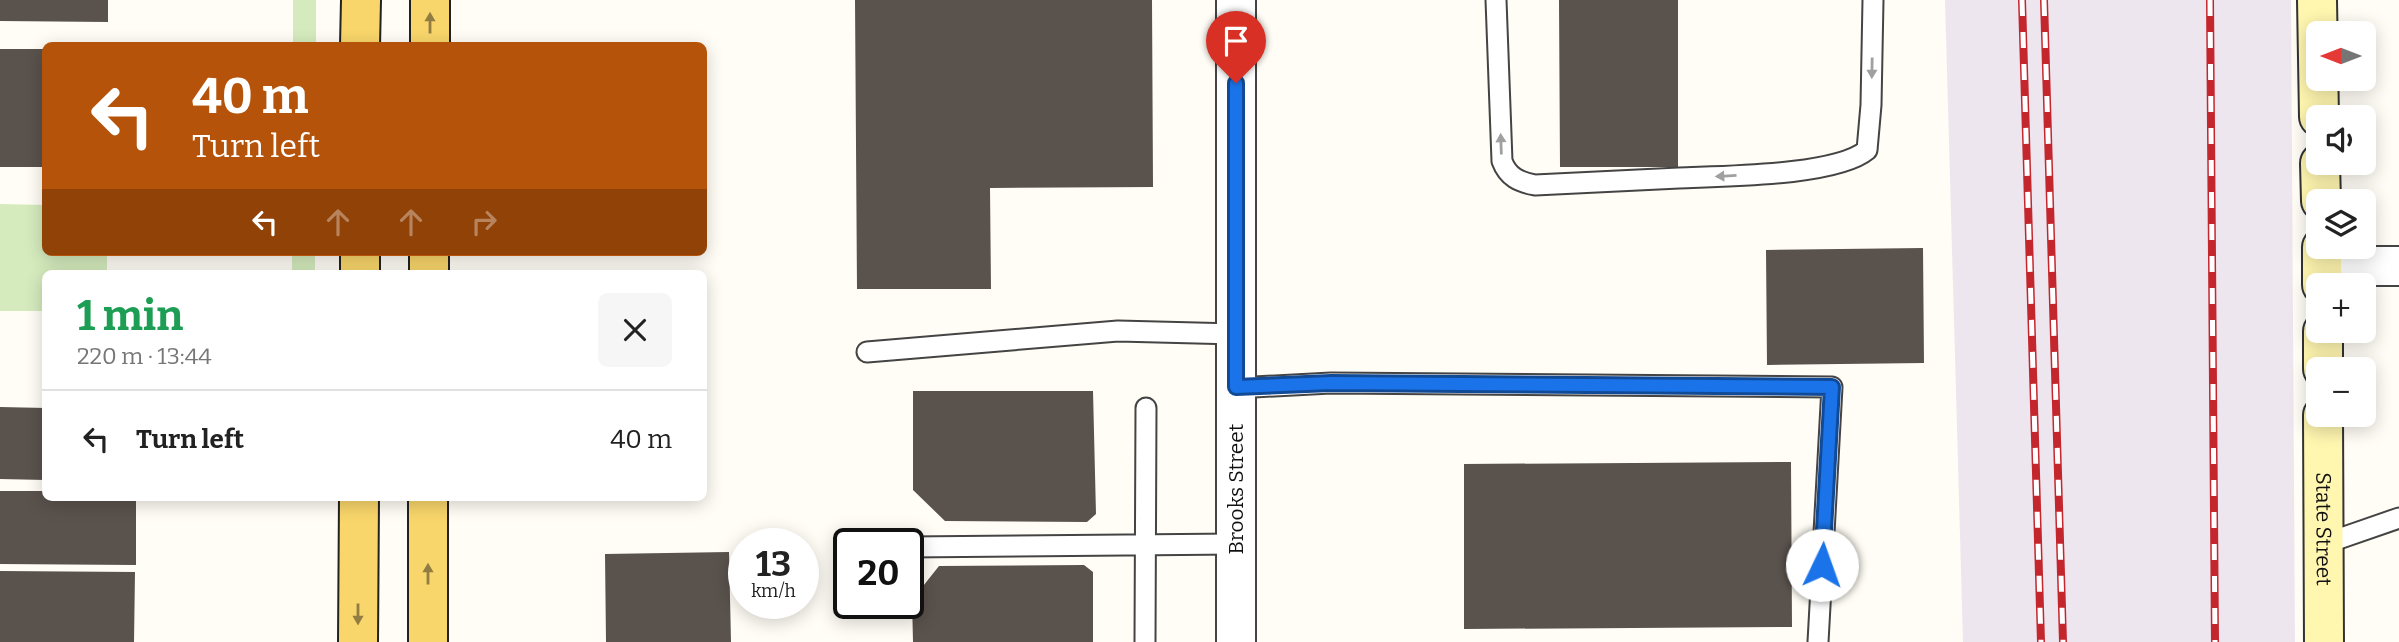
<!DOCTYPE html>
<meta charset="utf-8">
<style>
:root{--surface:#fff;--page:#f6f6f6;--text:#222;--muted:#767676;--line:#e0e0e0}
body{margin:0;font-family:Bitter,serif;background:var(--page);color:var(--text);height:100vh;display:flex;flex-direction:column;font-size:26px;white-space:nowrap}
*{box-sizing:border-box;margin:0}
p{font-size:23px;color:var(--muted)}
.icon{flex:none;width:38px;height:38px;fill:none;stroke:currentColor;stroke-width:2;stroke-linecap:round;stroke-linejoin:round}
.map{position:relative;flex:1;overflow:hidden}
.drawer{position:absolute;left:42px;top:270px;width:665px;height:231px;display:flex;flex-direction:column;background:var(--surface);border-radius:10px;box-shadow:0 4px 18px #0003}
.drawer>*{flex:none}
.banner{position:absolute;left:42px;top:42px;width:665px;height:214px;border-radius:10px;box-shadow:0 4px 18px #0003;background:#b45309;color:#fff;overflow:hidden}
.needle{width:46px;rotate:270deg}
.tools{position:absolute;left:2306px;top:21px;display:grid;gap:14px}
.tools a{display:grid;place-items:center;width:70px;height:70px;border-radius:10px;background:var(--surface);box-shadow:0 4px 18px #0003;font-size:35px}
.speed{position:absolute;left:728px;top:528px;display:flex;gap:14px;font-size:35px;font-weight:700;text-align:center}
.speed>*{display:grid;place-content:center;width:91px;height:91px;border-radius:50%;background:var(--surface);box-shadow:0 4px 18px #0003;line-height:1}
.speed small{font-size:18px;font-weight:400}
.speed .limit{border:4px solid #111;border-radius:10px;background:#fff;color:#111}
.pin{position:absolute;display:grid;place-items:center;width:60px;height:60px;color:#fff;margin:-72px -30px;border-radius:50% 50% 50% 0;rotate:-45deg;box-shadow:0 0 7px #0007}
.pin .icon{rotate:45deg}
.me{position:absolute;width:77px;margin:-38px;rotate:3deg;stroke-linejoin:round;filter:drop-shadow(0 0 5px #0008)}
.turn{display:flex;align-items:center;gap:24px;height:147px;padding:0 35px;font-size:32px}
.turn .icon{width:91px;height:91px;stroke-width:2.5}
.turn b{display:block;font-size:49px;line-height:60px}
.lanes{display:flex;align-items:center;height:66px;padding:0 35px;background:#0003;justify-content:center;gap:35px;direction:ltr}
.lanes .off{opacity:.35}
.round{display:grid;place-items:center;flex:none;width:74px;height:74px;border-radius:10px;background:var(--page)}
.headline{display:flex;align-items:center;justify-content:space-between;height:119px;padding:0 35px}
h1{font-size:42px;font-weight:700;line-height:52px;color:#1e9e55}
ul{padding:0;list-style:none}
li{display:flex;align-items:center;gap:21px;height:98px;padding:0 35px;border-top:2px solid var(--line)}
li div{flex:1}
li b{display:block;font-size:26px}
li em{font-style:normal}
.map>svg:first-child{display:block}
.industrial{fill:#eee6ef}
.green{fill:#d5ebbd}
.building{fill:#5a524d}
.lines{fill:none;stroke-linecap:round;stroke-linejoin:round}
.lane-casing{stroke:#444;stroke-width:23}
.street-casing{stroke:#444;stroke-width:42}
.secondary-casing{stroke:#333;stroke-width:42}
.primary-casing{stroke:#222;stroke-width:42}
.lane{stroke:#fff;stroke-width:19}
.street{stroke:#fff;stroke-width:38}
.secondary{stroke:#fff6b0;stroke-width:38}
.primary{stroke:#f9d66b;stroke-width:38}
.rail-casing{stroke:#c4262e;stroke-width:8}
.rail{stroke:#fff;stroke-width:5;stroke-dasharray:16;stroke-linecap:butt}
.oneway{fill:#917d42}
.oneway2{fill:#a0a0a0}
.route-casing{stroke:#114b97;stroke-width:18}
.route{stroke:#1a73e8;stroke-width:12}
.labels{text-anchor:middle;stroke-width:7;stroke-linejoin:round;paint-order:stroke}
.street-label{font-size:21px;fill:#111;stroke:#fff}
</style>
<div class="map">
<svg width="2399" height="642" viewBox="0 0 2399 642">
<rect width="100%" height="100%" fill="#fffdf5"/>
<path class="industrial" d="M1945 0H2291L2295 642H1963Z"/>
<path class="green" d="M293 0H316V45H293Z
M0 204 45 205 46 252H107V273H46L45 311H0Z
M292 252H315V273H292Z"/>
<path class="building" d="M0 0H108V22L0 21Z
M855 0H1152L1153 187 990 188 991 289H857Z
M1559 0H1678V167H1560Z
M0 49H46V167H0Z
M1923 248 1924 363 1767 365 1766 250Z
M913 391H1093L1096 514 1087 522 945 521 913 490Z
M0 407 46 408V480L0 479Z
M1791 462 1792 627 1464 629V464Z
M0 491H46V497H136V565L0 564Z
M729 552 731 642H606L605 554Z
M1084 565 1093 572V642H913L912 600 939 566Z
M0 571 135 572 134 642H0Z"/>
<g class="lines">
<g class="lane-casing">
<path id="lane" d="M1496 0 1502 161C1508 177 1519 182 1535 185 1583 183 1631 180 1679 178 1723 176 1836 176 1867 150L1871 105 1873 0
M867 352 1118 331 1236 334
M1236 388 1331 383 1832 387 1818 642
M2324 544 2399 518
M908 547 1236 544
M1145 642 1146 408"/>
</g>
<g class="street-casing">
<path id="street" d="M1236 0V642
M2322 266H2399"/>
</g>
<g class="secondary-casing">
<g id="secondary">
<path d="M2317 0 2319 117"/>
<path d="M2320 163 2321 201"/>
<path d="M2322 247V285"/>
<path d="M2323 331V369"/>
<path id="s1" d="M2323 415 2324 642"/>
</g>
</g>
<g class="primary-casing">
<path id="primary" d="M360 46 361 0
M430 46V0
M360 273V252
M429 273V252
M358 642 359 497
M428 642V497"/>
</g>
<use href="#lane" class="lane"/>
<use href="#street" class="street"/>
<use href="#secondary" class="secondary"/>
<use href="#primary" class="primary"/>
<g class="rail-casing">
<path id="rail" d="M2022 0 2041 642
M2044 0 2063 642
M2210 0 2215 642"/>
</g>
<use href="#rail" class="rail"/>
</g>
<defs><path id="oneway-solid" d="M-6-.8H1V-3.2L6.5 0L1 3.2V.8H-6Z" transform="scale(1.75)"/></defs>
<g class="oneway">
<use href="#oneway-solid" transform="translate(430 23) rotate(-90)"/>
<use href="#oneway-solid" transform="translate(428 574) rotate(-90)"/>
<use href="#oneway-solid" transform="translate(358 614) rotate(90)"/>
</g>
<g class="oneway2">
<use href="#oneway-solid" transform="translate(1872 68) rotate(91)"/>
<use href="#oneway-solid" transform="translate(1501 144) rotate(-92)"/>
<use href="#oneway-solid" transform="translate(1726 176) rotate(177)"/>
</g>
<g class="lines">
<g class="route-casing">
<path id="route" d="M1236 83V387L1331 383 1832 387 1822 565"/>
</g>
<use href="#route" class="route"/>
</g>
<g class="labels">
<g class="street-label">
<text transform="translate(1236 489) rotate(-90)" y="7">Brooks Street</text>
<text dy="7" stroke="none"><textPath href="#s1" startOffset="114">State Street</textPath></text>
</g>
</g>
</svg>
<div class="tools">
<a><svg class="needle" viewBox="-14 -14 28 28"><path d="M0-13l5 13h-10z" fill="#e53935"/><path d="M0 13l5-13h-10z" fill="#767676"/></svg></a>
<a><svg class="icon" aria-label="sound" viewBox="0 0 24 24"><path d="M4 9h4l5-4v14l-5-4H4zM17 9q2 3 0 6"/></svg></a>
<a><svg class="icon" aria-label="layers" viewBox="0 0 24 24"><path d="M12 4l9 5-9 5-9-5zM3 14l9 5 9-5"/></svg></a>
<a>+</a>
<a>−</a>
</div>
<div class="speed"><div>13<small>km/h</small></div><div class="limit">20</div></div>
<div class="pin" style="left:1236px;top:83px;background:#d93025"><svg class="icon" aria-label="arrive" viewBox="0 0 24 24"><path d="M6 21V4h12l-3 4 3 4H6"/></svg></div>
<svg class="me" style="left:1822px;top:565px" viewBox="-20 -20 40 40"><circle r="19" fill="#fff"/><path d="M0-13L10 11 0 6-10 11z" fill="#1a73e8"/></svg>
<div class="banner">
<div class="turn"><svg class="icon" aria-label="left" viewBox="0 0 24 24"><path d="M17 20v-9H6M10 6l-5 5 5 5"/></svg><div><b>40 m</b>Turn left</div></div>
<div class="lanes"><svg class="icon" aria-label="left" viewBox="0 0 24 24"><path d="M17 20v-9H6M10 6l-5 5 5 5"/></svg><svg class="icon off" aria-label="ahead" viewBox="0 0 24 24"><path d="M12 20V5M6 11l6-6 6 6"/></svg><svg class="icon off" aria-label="ahead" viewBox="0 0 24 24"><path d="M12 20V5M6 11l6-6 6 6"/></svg><svg class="icon off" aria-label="right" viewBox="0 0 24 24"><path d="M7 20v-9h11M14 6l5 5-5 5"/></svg></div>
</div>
<section class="drawer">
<div class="headline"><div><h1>1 min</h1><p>220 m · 13:44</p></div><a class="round"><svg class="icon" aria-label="close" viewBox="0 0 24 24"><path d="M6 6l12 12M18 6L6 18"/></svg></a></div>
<ul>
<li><svg class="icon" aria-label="left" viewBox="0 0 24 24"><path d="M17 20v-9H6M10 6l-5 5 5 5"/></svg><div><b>Turn left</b></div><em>40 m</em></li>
</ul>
</section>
</div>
